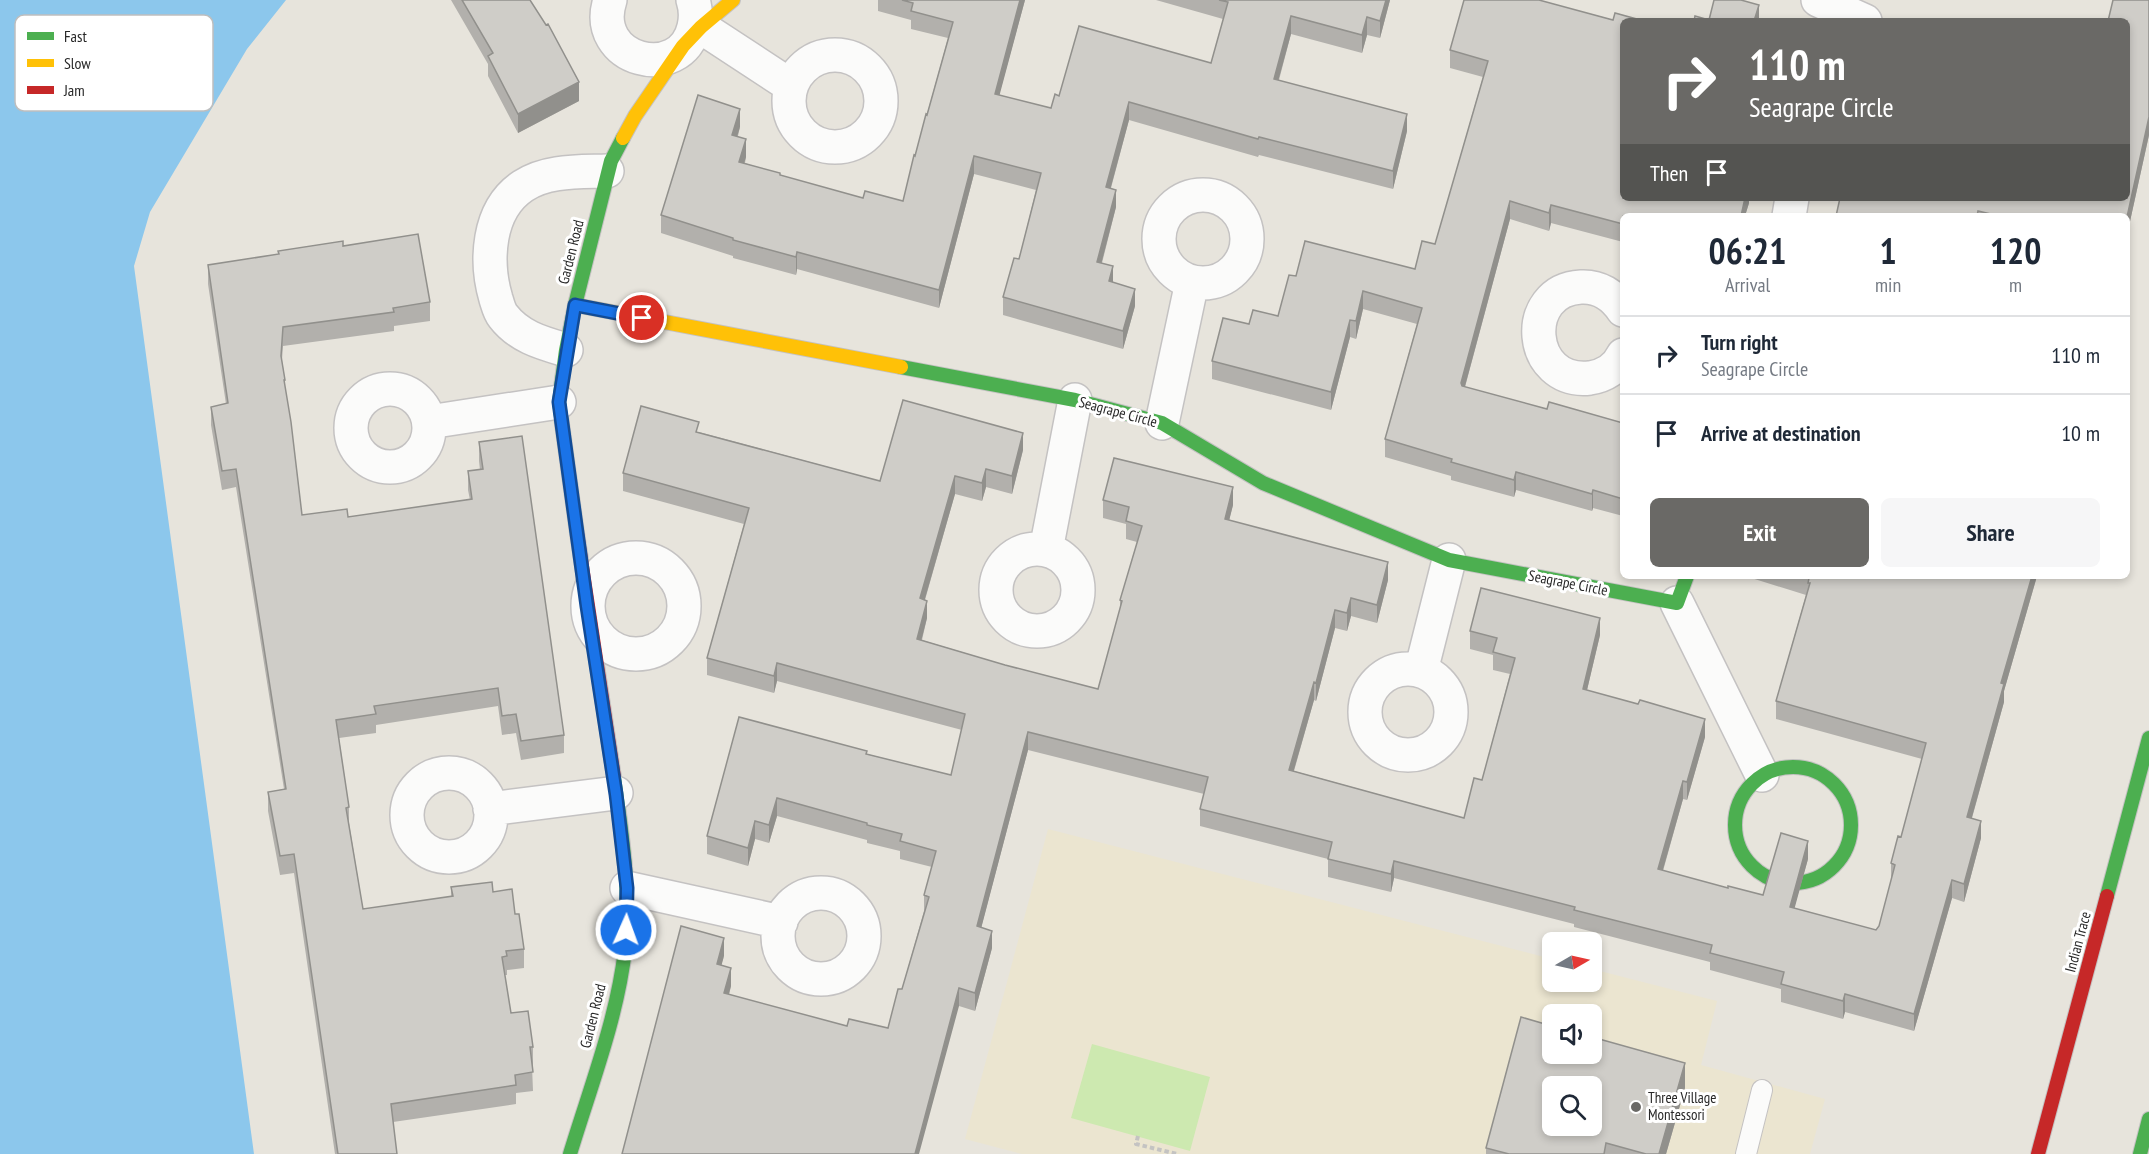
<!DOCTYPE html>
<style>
:root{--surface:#fff;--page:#f6f6f7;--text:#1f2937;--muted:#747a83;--line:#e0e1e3;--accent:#6a6966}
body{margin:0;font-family:"PT Sans Narrow",sans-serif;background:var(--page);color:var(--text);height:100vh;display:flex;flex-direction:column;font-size:22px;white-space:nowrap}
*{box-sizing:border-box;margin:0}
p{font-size:20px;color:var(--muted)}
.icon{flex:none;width:33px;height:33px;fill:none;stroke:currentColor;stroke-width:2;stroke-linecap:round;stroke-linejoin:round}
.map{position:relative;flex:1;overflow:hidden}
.panel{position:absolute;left:1620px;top:213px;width:510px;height:366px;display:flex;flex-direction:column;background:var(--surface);border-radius:9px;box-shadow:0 3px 9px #0003}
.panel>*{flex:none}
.top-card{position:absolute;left:1620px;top:18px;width:510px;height:183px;border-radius:9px;box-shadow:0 3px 9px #0003;background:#6a6966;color:#fff;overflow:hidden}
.needle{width:39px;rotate:81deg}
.fabs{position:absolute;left:1542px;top:932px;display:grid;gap:12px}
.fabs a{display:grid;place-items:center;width:60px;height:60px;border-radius:9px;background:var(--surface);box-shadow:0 3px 9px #0003;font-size:30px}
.pin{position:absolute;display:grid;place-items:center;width:51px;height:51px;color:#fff;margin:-26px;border:3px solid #fff;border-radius:50%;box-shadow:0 2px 6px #0007}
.me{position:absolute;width:66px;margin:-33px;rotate:2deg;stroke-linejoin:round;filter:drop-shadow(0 0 4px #0008)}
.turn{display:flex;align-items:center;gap:21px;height:126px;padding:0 30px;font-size:27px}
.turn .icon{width:78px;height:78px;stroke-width:2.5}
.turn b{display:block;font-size:42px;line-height:51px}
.then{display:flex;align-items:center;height:57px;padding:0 30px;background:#0003;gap:12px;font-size:22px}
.eta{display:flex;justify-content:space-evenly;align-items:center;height:102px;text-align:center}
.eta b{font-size:36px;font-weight:700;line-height:42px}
.cta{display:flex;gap:12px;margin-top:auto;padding:12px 30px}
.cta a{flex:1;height:69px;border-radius:9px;background:var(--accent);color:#fff;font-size:24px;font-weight:700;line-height:69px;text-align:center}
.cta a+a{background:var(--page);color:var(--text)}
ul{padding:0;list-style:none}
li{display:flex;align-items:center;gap:18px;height:78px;padding:0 30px;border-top:2px solid var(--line)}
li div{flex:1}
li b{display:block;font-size:22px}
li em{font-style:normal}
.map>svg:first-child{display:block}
.education{fill:#ebe5d0;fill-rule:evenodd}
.pitch{fill:#cde9b0}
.water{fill:#8cc7ec}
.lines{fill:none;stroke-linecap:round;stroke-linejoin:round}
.lane-casing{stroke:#c4c2c2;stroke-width:22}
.street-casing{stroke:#c4c2c2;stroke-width:36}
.fast-casing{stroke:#c4c2c2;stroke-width:16}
.slow-casing{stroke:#c4c2c2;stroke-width:16}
.jam-casing{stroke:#c4c2c2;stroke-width:16}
.path{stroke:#c4c3c2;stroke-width:4;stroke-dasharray:4.5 3;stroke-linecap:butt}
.lane{stroke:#fbfbfa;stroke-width:20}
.street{stroke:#fbfbfa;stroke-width:33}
.fast{stroke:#4caf50;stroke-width:14}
.slow{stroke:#ffc107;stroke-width:14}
.jam{stroke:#c62828;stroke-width:14}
.wall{fill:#b2b0ac}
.shaded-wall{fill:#91908c}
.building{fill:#cfcdc8;stroke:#91908c;stroke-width:1.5;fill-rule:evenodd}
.route-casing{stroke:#114b97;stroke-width:15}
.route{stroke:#1a73e8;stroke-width:10}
.poi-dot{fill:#6a6966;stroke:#fff;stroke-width:2}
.labels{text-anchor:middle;stroke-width:6;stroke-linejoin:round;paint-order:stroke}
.street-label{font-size:15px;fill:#272727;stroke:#fff}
.poi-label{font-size:15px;fill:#272727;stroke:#fff;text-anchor:start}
.key{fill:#fff;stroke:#bebebe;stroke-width:1.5}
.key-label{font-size:16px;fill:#272727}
</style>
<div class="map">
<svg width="2149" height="1154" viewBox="0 0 2149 1154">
<rect width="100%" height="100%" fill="#e7e4dc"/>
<path class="education" d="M1048 829 1552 959V981H1592V969L1717 1001 1701 1065 1825 1099 1810 1154H1022L965 1139ZM1552 1014H1592V1053H1552ZM1552 1086H1592V1125H1552Z"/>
<path class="pitch" d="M1092 1044 1210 1077 1190 1151 1071 1118Z"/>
<path class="water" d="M0 0H286L247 49 150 212 134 266 254 1154H0Z"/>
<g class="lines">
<g class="lane-casing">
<path id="lane" d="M1746 1154 1762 1090"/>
</g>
<g class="street-casing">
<path id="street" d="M610 0C590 61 681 84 694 27 696 18 696 9 693 0
M1818 0 1865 21
M701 27 791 86
M789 101a46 46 0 1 1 92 0a46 46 0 1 1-92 0Z
M1159 239a44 44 0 1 1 88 0a44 44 0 1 1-88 0Z
M1789 216 1792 198
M1623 310C1613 295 1599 286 1581 287 1520 290 1527 385 1590 378 1604 376 1617 368 1623 355
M566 350C542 343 519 337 503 316 499 311 498 305 496 299 485 262 487 210 523 186 547 170 579 172 607 171
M351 428a39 39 0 1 1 78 0a39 39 0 1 1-78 0Z
M429 422 559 402
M1162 423 1192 282
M996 590a41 41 0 1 1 82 0a41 41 0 1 1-82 0Z
M1046 550 1075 400
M588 606a48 48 0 1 1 96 0a48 48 0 1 1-96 0Z
M1677 603 1762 775
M1365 712a43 43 0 1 1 86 0a43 43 0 1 1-86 0Z
M1421 671 1449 560
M407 815a42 42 0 1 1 84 0a42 42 0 1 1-84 0Z
M490 809 616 793
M627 888 781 922
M778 936a43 43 0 1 1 86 0a43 43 0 1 1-86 0Z"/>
</g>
<g class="fast-casing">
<path id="fast" d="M901 367 1075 400 1162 423 1263 483 1449 560 1677 603 1687 576
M577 533 559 402 566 350 575 305 611 161 623 138
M1735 825a58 58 0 1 1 116 0a58 58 0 1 1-116 0Z
M2107 896 2149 738
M570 1154C590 1088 617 1019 625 950 631 893 622 834 614 777
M2140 1154 2149 1119"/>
</g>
<g class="slow-casing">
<path id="slow" d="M623 138 635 116 683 46 701 27 733 0
M575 305 901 367"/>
</g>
<g class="jam-casing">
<path id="jam" d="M577 533 614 777
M2038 1154 2107 896"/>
</g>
<path class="path" d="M1138 1136 1136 1144 1177 1154"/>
<use href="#lane" class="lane"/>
<use href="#street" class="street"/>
<use href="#fast" class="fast"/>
<use href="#slow" class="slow"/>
<use href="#jam" class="jam"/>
</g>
<path class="wall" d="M451 0H530L579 101 518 133 488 76V64Z
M878 0H1025L999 95 1051 108 1059 96 1211 63 1223 19 1156 0H1390L1380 38 1367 35 1362 53 1291 34 1279 80 1407 131 1393 189 1259 155 1258 157 1129 120 1111 188 1116 207 1102 263 1113 282 1135 306 1123 349 1003 315V297L1019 259 1036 190 974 174 939 308 797 269 796 275 733 258V256L661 233V215L740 127 738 136 746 157 745 163 780 176 863 198 903 201 948 38 911 29V20L878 11Z
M1464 0 1623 198H1749V203L1745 216H1623V242L1551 223 1549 231 1510 219 1465 387 1547 409 1623 423V516L1593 508 1592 511 1516 490 1514 497 1451 480V476L1385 457V439L1417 324 1363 309 1356 339 1350 337 1331 410 1212 379V361L1249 324 1278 316 1296 276 1415 269 1435 244 1483 77 1450 68V50Z
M2149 0V135L2127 235V216H1836L2127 198Z
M343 246 430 302V321L394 326V331L283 346 282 360 285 380V389L302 515 348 517 470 500 468 490V471L480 470 479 461V442L564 735V753L521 760 516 733 502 735 498 706 376 725V733L339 738 349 807V823L363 909 451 897V887L493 892 515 914 524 949V968L507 970V975H505L511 1013 533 1047V1065L532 1066 533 1091 516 1093V1104L393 1122 397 1154H335L294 873 280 875 268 811V792L284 789 236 487 222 490 211 425V407L226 404 208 284V265Z
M699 432 880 481 1023 450 1012 494 986 487 982 501 955 494 925 600 927 618 922 640 1005 665 1098 689 1120 609V600L1137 542 1126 539V524L1103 518V500L1233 505 1229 520 1388 580 1377 623 1351 616 1347 631 1335 628 1316 701 1314 700 1294 771 1464 818 1482 780 1510 674 1493 670V655L1470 649V631L1600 635 1587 690 1705 737 1687 800 1683 799 1663 871 1728 888 1763 895 1808 859 1794 908 1876 930 1879 926 1891 880V863L1901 837 1922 759 1776 719V701L1806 595 1745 576H2037L2004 691V702L1972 818 1981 838 1964 902 1952 898 1914 1031 1845 1012 1843 1019 1781 1002V989L1710 970V962L1574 927V924L1394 878 1391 892 1328 877V859L1200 826V809L1204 794 1028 750 981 928 992 948 975 1011 959 1006 622 1154 724 956 721 965 731 986 729 995 847 1026 888 1028 902 989 924 911V895L932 867 900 859V851L867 843V840L777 816 769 843 755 839 748 866 707 854V836L739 717 867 754 951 775 962 730 777 681 774 693 707 675V658L744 524 623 491V473Z
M1685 1088 1666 1154H1486V1148Z"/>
<path class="shaded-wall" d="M1020 0H1025L995 112V94Z
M1386 0H1390L1380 38V21Z
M1759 5V21H1754Z
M1291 16V34L1274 96V79Z
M1367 17V35L1362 53V35Z
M579 82V101L518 133V114Z
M1129 102V120L1106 205V187Z
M740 109V127L732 153V135Z
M1407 114V131L1393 189V171Z
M2149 117V135L2127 235V217Z
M746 139V157L739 180V162Z
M974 156V174L939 308V290Z
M1116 190V207L1097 280V262Z
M1745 198H1749V203L1745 216H1741Z
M1510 201V219L1461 401V383Z
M1551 205V223L1549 231V213Z
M797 252V269L796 275V257Z
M1113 266V284L1109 281Z
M1135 289V306L1123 349V331Z
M1363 291V309L1356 339V321Z
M1350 320V337L1331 410V392Z
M1023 433V450L1012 494V476Z
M986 469V487L982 501V483Z
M1516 472V490L1514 497V480Z
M955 476V494L920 616V598Z
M1233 487V505L1225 537V519Z
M1593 490V508L1592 511V494Z
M1388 562V580L1377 623V605Z
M2032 576H2037L2004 691V702L1967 835V817L2001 683Z
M1351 598V616L1347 631V613Z
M927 601V618L917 657V639Z
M1335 610V628L1316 701V683Z
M1600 618V635L1583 707V689Z
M777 663V681L774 693V676Z
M1314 682V700L1289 787V770Z
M1705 719V737L1687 800V782Z
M1028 732V750L977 944V926Z
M1683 781V799L1658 887V869Z
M777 798V816L769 843V825Z
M755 821V839L748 866V848Z
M1981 821V838L1964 902V884Z
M1808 841V859L1790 925V907Z
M1394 861V878L1391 892V874Z
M1952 880V898L1914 1031V1014Z
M992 931V948L975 1011V993Z
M724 938V956L717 982V964Z
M731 968V986L724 1011V993Z
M959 988V1006L919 1154H915Z
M1845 994V1012L1843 1019V1001Z
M1685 1063V1088L1666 1154H1659Z"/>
<path class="building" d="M462 0H530L546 25 548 24 579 82 518 114 488 56 493 53Z
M902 0H1020L995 94 1051 108 1055 94 1059 96 1079 26 1211 63 1228 2 1219 0H1386L1380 21 1367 17 1362 35 1291 16 1274 79 1407 114 1393 171 1259 137 1258 139 1129 102 1106 187 1116 190 1097 262 1113 266 1109 281 1135 289 1123 331 1003 297 1014 258 1019 259 1041 173 974 156 939 290 797 252 796 257 733 240V238L661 215 698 95 740 109 732 135 746 139 739 162 780 173V175L863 198 865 191 903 201 914 155 915 156 926 114 927 115 953 22 911 11 913 3Z
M1464 0H1539L1613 20 1615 13 1644 21H1623V198H1745L1741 216H1623V224L1551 205 1549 213 1510 201 1461 383 1462 386 1547 409 1549 402 1623 423V499L1593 490 1592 494 1516 472 1514 480 1451 462 1452 459 1385 439 1422 308 1363 291 1356 321 1350 320 1331 392 1212 361 1223 318 1249 324 1253 310 1278 316 1289 275 1296 276 1305 241 1415 269 1422 241 1435 244 1488 61 1450 50Z
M1714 0H1741L1759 5 1754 21H1694L1695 16 1709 20Z
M2113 0H2149V117L2127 217V216H1999L1978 211 1977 216H1836L1840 198H2127V21H2108Z
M418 234 430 302 393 308 394 312 283 327 281 356 285 380H284L291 422 302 515 347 509 348 517 472 499 468 471 483 469 479 442 522 436 564 735 521 741 516 714 502 716 498 688 374 706 376 714 336 720 349 807 346 808 363 909 453 896 451 887 492 882 493 892 512 889 515 914H519L524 949 506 951 507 956 502 957 511 1013 528 1011 533 1047H530L533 1072 515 1075 516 1085 391 1104 397 1154H338L294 854 280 856 268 792 286 789 236 469 222 471 211 407 228 403 208 265 279 254 278 251 343 241V246Z
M903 400 1023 433 1012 476 986 469 982 483 955 476 920 598 927 601 917 639 1005 665 1098 689 1122 601 1120 600 1142 526 1126 521 1129 507 1103 500 1114 458 1233 487 1225 519 1388 562 1377 605 1351 598 1347 613 1335 610 1316 683 1314 682 1289 770 1464 818 1474 778 1482 780 1515 658 1493 652 1497 638 1470 631 1481 588 1600 618 1583 689 1638 704 1640 700 1705 719 1687 782 1683 781 1658 869 1728 888V886L1763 895 1781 833 1808 841 1790 907 1876 930 1879 926 1895 865 1891 863 1898 836 1901 837 1926 743 1776 701 1810 583H1808L1809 578 1801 576H2032L2001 683 2004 684 1967 817 1981 821 1964 884 1952 880 1914 1014 1845 994 1843 1001 1781 984 1784 972 1710 953 1712 945 1574 910 1575 907 1394 861 1391 874 1328 859 1332 842 1200 809 1208 777 1028 732 977 926 992 931 975 993 959 988 915 1154H622L681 926 724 938 717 964 731 968 724 993 847 1026 849 1019 888 1028 898 989H902L929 897 924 895 936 851 900 841 902 834 867 825V823L777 798 769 825 755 821 748 848 707 836 739 717 867 751 866 754 951 775 965 714 777 663 774 676 707 658 749 508 623 473 641 406 699 422 696 432 880 481Z
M1521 1017 1552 1026V1053H1592V1037L1685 1063 1659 1154H1646L1606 1143 1604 1154H1509L1486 1148ZM1552 1086H1592V1125H1552Z"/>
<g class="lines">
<g class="route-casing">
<path id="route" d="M626 930 627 888 616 794 587 606 559 402 575 305 642 318"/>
</g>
<use href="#route" class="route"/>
</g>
<circle class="poi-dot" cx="1636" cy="1107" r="6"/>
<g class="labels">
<g class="street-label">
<text transform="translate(571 252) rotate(-76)" y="5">Garden Road</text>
<text transform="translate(1118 412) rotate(15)" y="5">Seagrape Circle</text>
<text transform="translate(1568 583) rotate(11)" y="5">Seagrape Circle</text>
<text transform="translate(2078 942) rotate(-75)" y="5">Indian Trace</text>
<text transform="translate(593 1016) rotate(-76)" y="5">Garden Road</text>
</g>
<g class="poi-label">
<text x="1648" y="1103">Three Village<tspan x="1648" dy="17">Montessori</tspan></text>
</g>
</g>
<rect x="15" y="15" width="198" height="96" rx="9" class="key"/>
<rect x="27" y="32" width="27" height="8" fill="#4caf50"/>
<rect x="27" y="59" width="27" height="8" fill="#ffc107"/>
<rect x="27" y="86" width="27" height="8" fill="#c62828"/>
<g class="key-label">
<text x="64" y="42">Fast</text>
<text x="64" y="69">Slow</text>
<text x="64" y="96">Jam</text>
</g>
</svg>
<div class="fabs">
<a><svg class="needle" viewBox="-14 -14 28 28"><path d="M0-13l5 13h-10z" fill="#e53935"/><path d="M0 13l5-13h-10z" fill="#747a83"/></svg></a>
<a><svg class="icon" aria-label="sound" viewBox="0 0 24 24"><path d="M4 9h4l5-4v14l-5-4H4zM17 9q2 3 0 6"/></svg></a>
<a><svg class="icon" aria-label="search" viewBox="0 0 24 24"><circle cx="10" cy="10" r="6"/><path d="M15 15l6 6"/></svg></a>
</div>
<div class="pin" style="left:642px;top:318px;background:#d93025"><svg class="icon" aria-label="arrive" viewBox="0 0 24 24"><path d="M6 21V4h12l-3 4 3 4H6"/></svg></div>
<svg class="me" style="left:626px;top:930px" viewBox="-20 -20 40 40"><circle r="17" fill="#1a73e8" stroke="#fff" stroke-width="3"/><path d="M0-11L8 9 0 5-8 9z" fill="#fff"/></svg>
<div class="top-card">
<div class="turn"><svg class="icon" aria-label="right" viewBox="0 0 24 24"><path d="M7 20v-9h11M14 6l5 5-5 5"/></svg><div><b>110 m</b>Seagrape Circle</div></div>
<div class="then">Then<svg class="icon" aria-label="arrive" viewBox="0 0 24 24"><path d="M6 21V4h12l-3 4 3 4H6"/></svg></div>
</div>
<section class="panel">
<div class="eta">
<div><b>06:21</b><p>Arrival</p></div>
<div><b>1</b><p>min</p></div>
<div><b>120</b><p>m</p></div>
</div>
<ul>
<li><svg class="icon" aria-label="right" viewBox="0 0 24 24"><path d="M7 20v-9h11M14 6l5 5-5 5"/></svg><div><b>Turn right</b><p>Seagrape Circle</p></div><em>110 m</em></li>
<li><svg class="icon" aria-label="arrive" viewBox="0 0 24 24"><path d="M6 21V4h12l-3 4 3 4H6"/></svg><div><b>Arrive at destination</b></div><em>10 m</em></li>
</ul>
<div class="cta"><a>Exit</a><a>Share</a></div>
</section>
</div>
